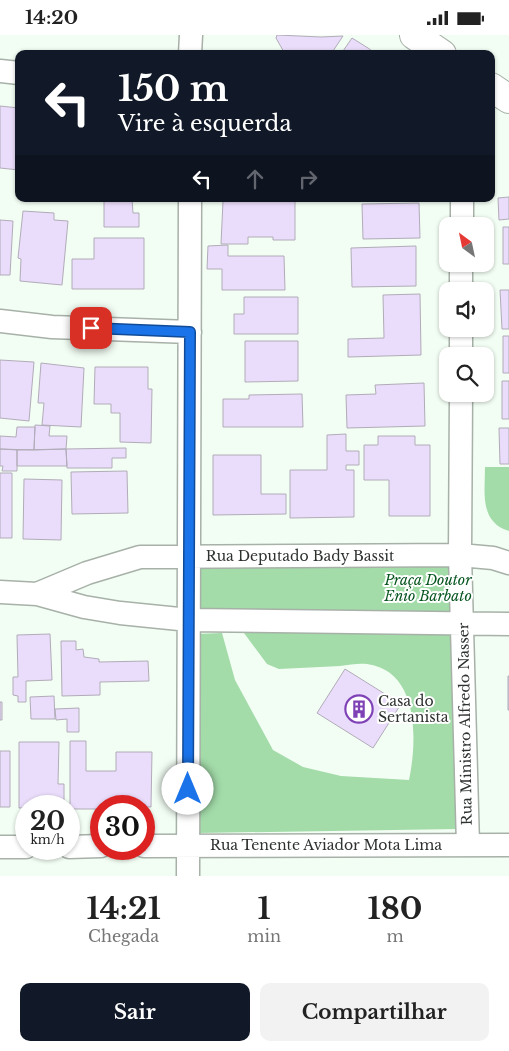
<!DOCTYPE html>
<html lang="pt">
<meta charset="utf-8">
<style>
:root{--surface:#fff;--page:#f2f2f2;--text:#222;--muted:#767676;--accent:#111827}
body{margin:0;font-family:"Libre Baskerville",serif;background:var(--page);color:var(--text);height:100vh;display:flex;flex-direction:column;font-size:19px;white-space:nowrap}
*{box-sizing:border-box;margin:0}
p{font-size:16px;color:var(--muted)}
.icon{flex:none;width:28px;height:28px;fill:none;stroke:currentColor;stroke-width:2;stroke-linecap:round;stroke-linejoin:round}
.map{position:relative;height:841px;overflow:hidden}
.side{display:flex;flex-direction:column;background:var(--surface);flex:1}
.side>*{flex:none}
.top-card{position:absolute;left:15px;top:15px;width:480px;height:152px;border-radius:10px;box-shadow:0 1px 4px #0004;background:#111827;color:#fff;overflow:hidden}
.needle{width:32px;rotate:327deg}
.tools{position:absolute;left:439px;top:182px;display:grid;gap:10px}
.tools a{display:grid;place-items:center;width:55px;height:55px;border-radius:10px;background:var(--surface);box-shadow:0 1px 4px #0004;font-size:25px}
.speed{position:absolute;left:15px;top:760px;display:flex;gap:10px;font-size:25px;font-weight:700;text-align:center}
.speed>*{display:grid;place-content:center;width:65px;height:65px;border-radius:50%;background:var(--surface);box-shadow:0 1px 4px #0004;line-height:1}
.speed small{font-size:12px;font-weight:400}
.speed .limit{border:8px solid #d22;background:#fff;color:#111}
.pin{position:absolute;display:grid;place-items:center;width:42px;height:42px;color:#fff;margin:-21px;border-radius:10px;box-shadow:0 2px 8px #0006}
.me{position:absolute;width:55px;margin:-28px;rotate:0deg;stroke-linejoin:round;filter:drop-shadow(0 0 4px #0008)}
.turn{display:flex;align-items:center;gap:18px;height:105px;padding:0 20px;font-size:22px}
.turn .icon{width:65px;height:65px;stroke-width:2.5}
.turn b{display:block;font-size:35px;line-height:42px}
.lanes{display:flex;align-items:center;height:48px;padding:0 20px;background:#0003;justify-content:center;gap:25px;direction:ltr}
.lanes .off{opacity:.35}
.eta{display:flex;justify-content:space-evenly;align-items:center;height:85px;text-align:center}
.eta b{font-size:30px;font-weight:700;line-height:35px}
.primary-button{display:flex;gap:10px;margin-top:auto;padding:10px 20px}
.primary-button a{flex:1;height:58px;border-radius:10px;background:var(--accent);color:#fff;font-size:20px;font-weight:700;line-height:58px;text-align:center}
.primary-button a+a{background:var(--page);color:var(--text)}
.status{display:flex;justify-content:space-between;align-items:center;height:35px;padding:0 25px;background:var(--surface);direction:ltr}
.status svg{height:14px;fill:currentColor}
.map>svg:first-child{display:block}
.green{fill:#a3dba9}
.building{fill:#eaddfb;stroke:#b1acb8}
.lines{fill:none;stroke-linecap:round;stroke-linejoin:round}
.street-casing{stroke:#a7b1a8;stroke-width:25}
.secondary-casing{stroke:#a7b1a8;stroke-width:30}
.street{stroke:#fff;stroke-width:22}
.secondary{stroke:#fff;stroke-width:28}
.route-casing{stroke:#114b97;stroke-width:12}
.route{stroke:#1a73e8;stroke-width:9}
.labels{text-anchor:middle;stroke-width:4;stroke-linejoin:round;paint-order:stroke}
.street-label{font-size:14px;fill:#2e322f;stroke:#fff}
.park-label{font-size:14px;font-style:italic;fill:#06551f;stroke:#fff}
.poi-label{font-size:14px;fill:#2e322f;stroke:#fff;text-anchor:start}
</style>
<div class="status"><b>14:20</b><svg viewBox="0 0 49 12"><path d="M0 12V9h3v3zM5 12V6h3v6zM10 12V3h3v9zM15 12V0h3v12zM26 1h20v11H26zM47 4h2v5h-2z"/></svg></div>
<div class="map">
<svg width="509" height="841" viewBox="0 0 509 841">
<rect width="100%" height="100%" fill="#f2fdf3"/>
<path class="green" d="M485 432H509V496C479 487 485 457 485 432Z
M460 520 463 587 189 585V521Z
M454 594 457 794 198 798 195 599 222 598 235 645 273 715 303 732 341 741 409 745C417 707 420 636 367 629 358 628 349 630 340 631 320 632 299 633 279 634L267 629 244 598Z"/>
<path class="building" d="M277 0 321 2 343 1 331 19H285L276 3Z
M352 3 368 13 376 19H341Z
M0 71 19 73V135L0 133Z
M509 162V184L499 185 498 163Z
M104 164H132L133 178H139V192H104Z
M223 166H295V205H273V202H248V209H221Z
M419 168 420 203 363 204 362 169Z
M23 176 54 178V185L68 186 62 250 20 246 21 224 18 223Z
M0 185 13 186 10 240H0Z
M503 192H509V229H503Z
M94 203H144V254H72V224H94Z
M228 210V221H284L285 255H222V234H207L208 211Z
M416 211V251L352 252 351 213Z
M500 255H509V294H502Z
M420 259 421 320 348 322V304L384 303 383 260Z
M244 262H298V299H234V279H244Z
M503 301H509V338H503Z
M245 306H298V346L245 347Z
M0 325 34 327 29 386 0 383Z
M41 328 84 333 81 392 42 390 44 368H38Z
M95 332H148V354H152L151 408 120 407V378H111V369H94Z
M502 346H509V384H502Z
M424 348 425 391 347 393 346 360 376 359 375 350Z
M302 359 303 392H223V364H249V360Z
M35 390 50 391 49 401H67L66 414 34 415Z
M17 392H35L34 415 0 414V401L16 402Z
M499 393H509V429H500Z
M346 399V416H359V430H346V435H354V482L290 483V435H327V400Z
M378 401H415V410H430V481H389V445H364V410H378Z
M126 413V423H112V433H67L66 414Z
M0 414 17 415V436H2L3 431H0Z
M66 414 67 431H17V415Z
M213 420H261V459H286V479L213 480Z
M127 436 128 478 72 479 71 437Z
M0 438H12V503H0Z
M24 444 62 445 61 505 23 504Z
M50 599 52 645 26 646V667H18V661L13 660V642H18L17 600Z
M61 606H76V615L83 614 84 622 99 624V627L148 626 149 646 100 647V660L62 661Z
M345 634 401 669 373 713 317 678Z
M508 641H509V675H508Z
M54 661 55 684H31L30 662Z
M0 667H2V685H0Z
M79 673V697H67V684L56 685 55 674Z
M70 706H86V736H116V717H152L151 772 101 771V774H70Z
M19 707H59L58 749H64V771L19 773Z
M0 716H10V772H0Z"/>
<g class="lines">
<g class="street-casing">
<path id="street" d="M190 19 191 0
M0 36 19 38
M462 191V164
M461 256V229
M0 286 52 292 190 297
M461 321V294
M461 359 460 520 468 810
M0 557 37 559 84 572 120 578 189 585 509 589
M37 559 87 538 140 522 460 520 493 523 509 528
M144 811 509 810
M0 812H26
M69 812 101 811
M188 841 190 164"/>
</g>
<g class="secondary-casing">
<path id="secondary" d="M414 0 442 19
M491 52 509 64"/>
</g>
<use href="#street" class="street"/>
<use href="#secondary" class="secondary"/>
</g>
<g class="lines">
<g class="route-casing">
<path id="route" d="M91 293 190 297 188 754"/>
</g>
<use href="#route" class="route"/>
</g>
<defs>
<g id="building-ring" transform="scale(1.4375)"><circle r="9.5" fill="#fff" stroke="#7e41b6" stroke-width="1.5"/><path d="M-4-6H4V6H1V3H-1V6H-4ZM-2.5-4.3h1.7v1.8h-1.7ZM.8-4.3h1.7v1.8H.8ZM-2.5-1h1.7V.8h-1.7ZM.8-1h1.7V.8H.8Z" fill="#7e41b6"/></g>
</defs>
<g fill-rule="evenodd">
<use href="#building-ring" x="359" y="674"/>
</g>
<g class="labels">
<g class="street-label">
<text x="300" y="526">Rua Deputado Bady Bassit</text>
<text transform="translate(465 689) rotate(-91)" y="5">Rua Ministro Alfredo Nasser</text>
<text x="326" y="815">Rua Tenente Aviador Mota Lima</text>
</g>
<g class="park-label">
<text x="428" y="550">Praça Doutor<tspan x="428" dy="16">Enio Barbato</tspan></text>
</g>
<g class="poi-label">
<text x="378" y="671">Casa do<tspan x="378" dy="16">Sertanista</tspan></text>
</g>
</g>
</svg>
<div class="tools">
<a><svg class="needle" viewBox="-14 -14 28 28"><path d="M0-13l5 13h-10z" fill="#e53935"/><path d="M0 13l5-13h-10z" fill="#767676"/></svg></a>
<a><svg class="icon" aria-label="sound" viewBox="0 0 24 24"><path d="M4 9h4l5-4v14l-5-4H4zM17 9q2 3 0 6"/></svg></a>
<a><svg class="icon" aria-label="search" viewBox="0 0 24 24"><circle cx="10" cy="10" r="6"/><path d="M15 15l6 6"/></svg></a>
</div>
<div class="speed"><div>20<small>km/h</small></div><div class="limit">30</div></div>
<div class="pin" style="left:91px;top:293px;background:#d93025"><svg class="icon" aria-label="arrive" viewBox="0 0 24 24"><path d="M6 21V4h12l-3 4 3 4H6"/></svg></div>
<svg class="me" style="left:188px;top:754px" viewBox="-20 -20 40 40"><circle r="19" fill="#fff"/><path d="M0-13L10 11 0 6-10 11z" fill="#1a73e8"/></svg>
<div class="top-card">
<div class="turn"><svg class="icon" aria-label="left" viewBox="0 0 24 24"><path d="M17 20v-9H6M10 6l-5 5 5 5"/></svg><div><b>150 m</b>Vire à esquerda</div></div>
<div class="lanes"><svg class="icon" aria-label="left" viewBox="0 0 24 24"><path d="M17 20v-9H6M10 6l-5 5 5 5"/></svg><svg class="icon off" aria-label="ahead" viewBox="0 0 24 24"><path d="M12 20V5M6 11l6-6 6 6"/></svg><svg class="icon off" aria-label="right" viewBox="0 0 24 24"><path d="M7 20v-9h11M14 6l5 5-5 5"/></svg></div>
</div>
</div>
<section class="side">
<div class="eta">
<div><b>14:21</b><p>Chegada</p></div>
<div><b>1</b><p>min</p></div>
<div><b>180</b><p>m</p></div>
</div>
<div class="primary-button"><a>Sair</a><a>Compartilhar</a></div>
</section>
